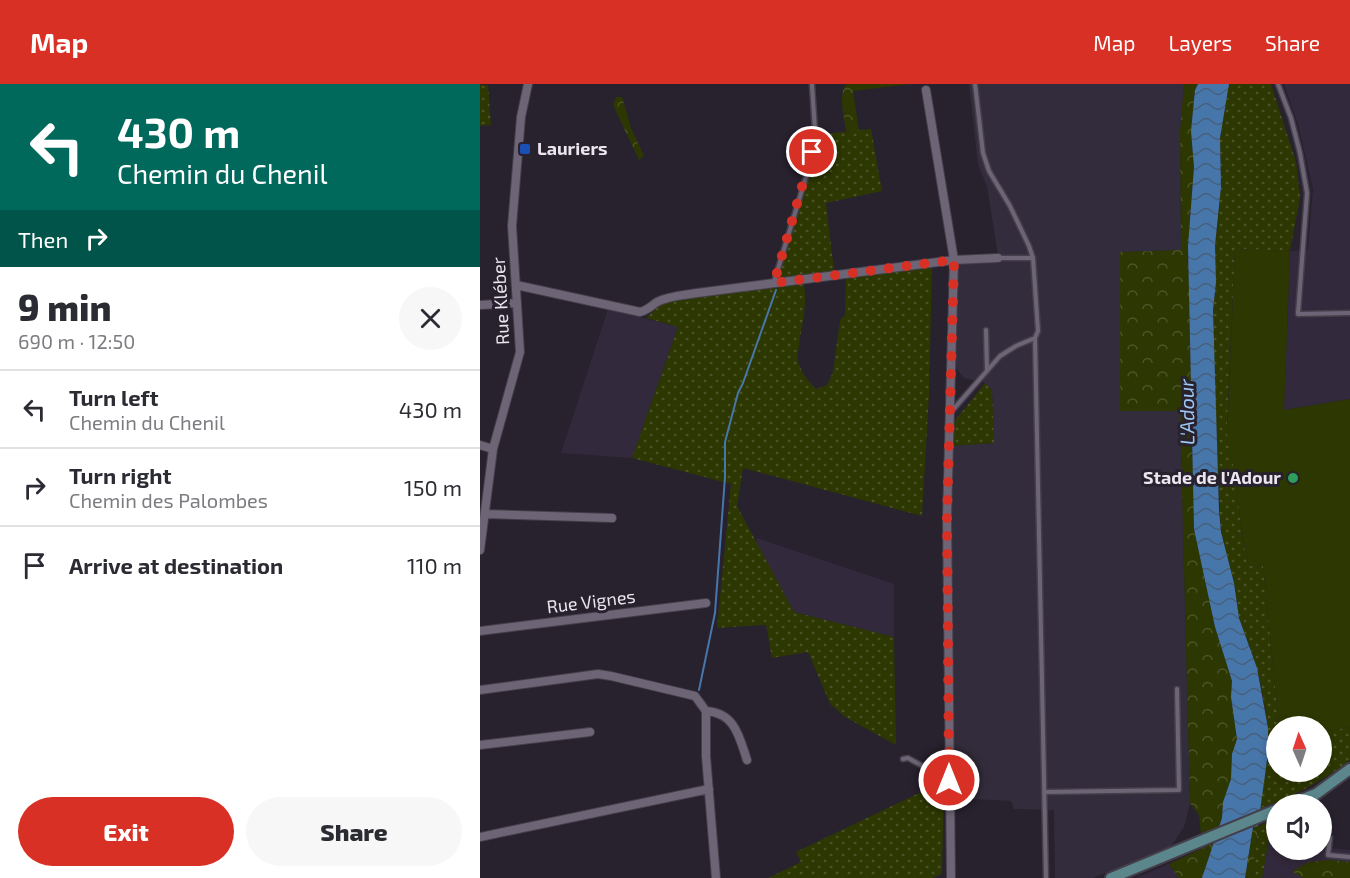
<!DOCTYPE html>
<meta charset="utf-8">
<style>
:root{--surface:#fff;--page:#f7f7f7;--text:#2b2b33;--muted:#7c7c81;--line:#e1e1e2;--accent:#d93025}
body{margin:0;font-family:"Exo 2",sans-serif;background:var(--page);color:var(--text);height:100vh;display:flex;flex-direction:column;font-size:22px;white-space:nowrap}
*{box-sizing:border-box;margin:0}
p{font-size:20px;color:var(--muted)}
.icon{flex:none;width:33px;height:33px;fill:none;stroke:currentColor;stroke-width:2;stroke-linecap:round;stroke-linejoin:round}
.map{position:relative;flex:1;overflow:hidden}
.panel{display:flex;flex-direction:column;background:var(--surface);width:480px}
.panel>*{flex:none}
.top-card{background:#00695c;color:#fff;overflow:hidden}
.needle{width:39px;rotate:357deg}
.tools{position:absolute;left:786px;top:632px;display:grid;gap:12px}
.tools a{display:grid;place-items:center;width:66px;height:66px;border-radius:50%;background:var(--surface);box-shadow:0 3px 9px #0003;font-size:30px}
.pin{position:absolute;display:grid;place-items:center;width:51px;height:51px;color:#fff;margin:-26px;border:3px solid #fff;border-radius:50%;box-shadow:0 2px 6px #0007}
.me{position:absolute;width:66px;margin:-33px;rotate:0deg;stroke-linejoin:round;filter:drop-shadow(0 0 4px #0008)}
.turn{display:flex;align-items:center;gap:21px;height:126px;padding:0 18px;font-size:27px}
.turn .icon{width:78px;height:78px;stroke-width:2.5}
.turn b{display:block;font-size:42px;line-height:51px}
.then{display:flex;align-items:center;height:57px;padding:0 18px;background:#0003;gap:12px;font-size:22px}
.round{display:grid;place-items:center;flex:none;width:63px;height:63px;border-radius:32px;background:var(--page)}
.summary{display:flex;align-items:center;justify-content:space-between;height:102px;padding:0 18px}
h1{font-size:36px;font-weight:800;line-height:45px}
.cta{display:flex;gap:12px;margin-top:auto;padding:12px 18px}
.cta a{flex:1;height:69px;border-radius:36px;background:var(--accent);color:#fff;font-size:24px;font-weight:800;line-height:69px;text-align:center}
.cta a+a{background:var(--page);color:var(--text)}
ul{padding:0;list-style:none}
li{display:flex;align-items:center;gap:18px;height:78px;padding:0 18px;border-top:2px solid var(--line)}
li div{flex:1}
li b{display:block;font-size:22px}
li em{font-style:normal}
header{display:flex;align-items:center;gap:36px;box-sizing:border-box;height:84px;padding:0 30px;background:var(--accent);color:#fff}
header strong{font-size:28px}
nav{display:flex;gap:33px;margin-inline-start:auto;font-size:21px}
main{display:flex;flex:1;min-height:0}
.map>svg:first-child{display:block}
.built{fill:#33293c}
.industrial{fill:#332c3c}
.grass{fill:url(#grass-dots)}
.forest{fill:url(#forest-crowns)}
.pitch{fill:#2d3702}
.water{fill:url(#water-waves)}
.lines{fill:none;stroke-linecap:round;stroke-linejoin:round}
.stream{stroke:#4777aa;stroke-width:2}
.lane-casing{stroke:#443f4a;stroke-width:7}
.street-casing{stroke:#443f4a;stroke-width:10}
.secondary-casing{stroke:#443f4a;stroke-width:14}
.lane{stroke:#6d6575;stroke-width:4}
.street{stroke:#6d6575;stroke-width:8}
.secondary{stroke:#5b868c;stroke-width:10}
.route{stroke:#d93025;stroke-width:10;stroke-dasharray:0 18}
.transit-dot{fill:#1a4fb4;stroke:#28212e;stroke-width:2}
.leisure-dot{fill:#2e9e5b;stroke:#28212e;stroke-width:2}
.labels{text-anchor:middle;stroke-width:6;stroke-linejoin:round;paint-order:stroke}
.poi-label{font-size:18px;font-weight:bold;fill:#eae5ee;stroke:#28212e;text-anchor:start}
.street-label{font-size:18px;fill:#eae5ee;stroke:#28212e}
.water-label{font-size:20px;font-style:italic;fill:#9fc7f3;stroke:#28212e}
</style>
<header>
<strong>Map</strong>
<nav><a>Map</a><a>Layers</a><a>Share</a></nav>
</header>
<main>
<section class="panel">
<div class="top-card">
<div class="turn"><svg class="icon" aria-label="left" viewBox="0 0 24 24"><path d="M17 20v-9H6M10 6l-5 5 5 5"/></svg><div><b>430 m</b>Chemin du Chenil</div></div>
<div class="then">Then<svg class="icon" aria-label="right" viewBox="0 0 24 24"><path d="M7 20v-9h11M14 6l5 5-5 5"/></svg></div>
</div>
<div class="summary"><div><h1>9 min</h1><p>690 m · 12:50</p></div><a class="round"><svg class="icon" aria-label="close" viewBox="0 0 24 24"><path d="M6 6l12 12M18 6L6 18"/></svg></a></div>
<ul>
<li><svg class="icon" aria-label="left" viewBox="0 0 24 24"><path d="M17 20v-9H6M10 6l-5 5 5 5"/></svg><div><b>Turn left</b><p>Chemin du Chenil</p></div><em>430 m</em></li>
<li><svg class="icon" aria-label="right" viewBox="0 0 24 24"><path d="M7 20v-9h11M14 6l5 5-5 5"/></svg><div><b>Turn right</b><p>Chemin des Palombes</p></div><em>150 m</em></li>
<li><svg class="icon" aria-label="arrive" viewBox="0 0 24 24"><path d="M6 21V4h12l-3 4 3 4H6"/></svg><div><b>Arrive at destination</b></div><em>110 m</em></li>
</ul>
<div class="cta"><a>Exit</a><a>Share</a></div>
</section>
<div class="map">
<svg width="870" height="794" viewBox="0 0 870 794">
<defs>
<pattern id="grass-dots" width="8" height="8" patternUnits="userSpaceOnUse" patternTransform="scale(1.5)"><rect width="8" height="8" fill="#2d3702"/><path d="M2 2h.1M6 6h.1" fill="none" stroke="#4c5427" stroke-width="1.8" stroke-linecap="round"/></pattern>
<pattern id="forest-crowns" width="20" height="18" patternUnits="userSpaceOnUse" patternTransform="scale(1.5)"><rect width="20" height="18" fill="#2d3702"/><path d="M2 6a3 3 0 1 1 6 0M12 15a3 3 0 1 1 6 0" fill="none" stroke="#4c5427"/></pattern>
<pattern id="water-waves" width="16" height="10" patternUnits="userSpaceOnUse" patternTransform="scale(1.5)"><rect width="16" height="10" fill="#4777aa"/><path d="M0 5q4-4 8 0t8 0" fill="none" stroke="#47607d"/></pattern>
</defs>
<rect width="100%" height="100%" fill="#28212e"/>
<path class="built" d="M804 0H870V315L804 326 810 167 828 166 833 105 818 40Z
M128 225 198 243 152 374 81 369Z
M277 454 414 500V553L314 528 276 460Z
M789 755 796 756V765H842V763L870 766V794H782Z
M689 780 699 794H656Z"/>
<path class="industrial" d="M489 0H704L700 49 701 166 640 168 700 327 710 719 704 743 691 762 613 794H575L574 726 534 725 531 717 476 714 471 518 472 362 514 359 512 306 498 293 493 296 484 294 476 284 477 180 519 178 507 102 498 81Z"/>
<path class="grass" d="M749 0H791L816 78 820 113 810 167 755 165 747 339C747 355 752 369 754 385 759 417 760 450 769 482L783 480 799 642H796V687H842V648L870 643V676C839 700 815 711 779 725L788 669V644L781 601 772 569 759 534 754 499 741 448 734 313 733 226 736 198 735 161 741 103 740 54Z
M0 1H8L11 41 0 42Z
M391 45 402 107 346 119 355 194 323 197C329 220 321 241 319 263 318 267 317 273 318 277 320 287 329 298 336 305L347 301 353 288 360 236 365 231 366 193 452 182 449 311 442 432 263 384 257 422 314 528 414 553 416 661 365 633 350 620 328 568 292 574 286 541 237 544 251 400 152 374 198 243 166 234 179 222 189 217 291 203 328 85 333 51Z
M505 299 512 306 514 359 472 362 473 339Z
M464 697 462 790 452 794H288L321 778 316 768Z
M796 735V756L789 755 782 794H772L778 742Z"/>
<path class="forest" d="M366 0H430L373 7 379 47H366C364 33 358 11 366 0Z
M704 0H718L715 6 711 47 714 83 708 162 714 445 735 543 752 597 751 613 757 655 752 670 751 695 743 718 742 734 738 745 721 751 719 731 710 719 700 327H640V168L701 166 700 49Z
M136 13H142L151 44 164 72 159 76 133 21Z
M778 742 772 794H765L773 743Z
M734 759 722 794H699L689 780Z
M850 776 870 778V794H824L814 789V786L829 778Z"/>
<path class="pitch" d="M755 165 810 167 804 326 870 315V643L842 648V642H799L783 480 769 482C758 439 758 395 747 352Z"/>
<path class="water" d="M718 0H749L740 54 741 103 735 161 736 198 733 226 739 426 741 448 754 499 759 534 777 584 788 644V669L778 742 773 743 765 794H722L742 734 743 718 751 695 752 670 757 655 751 613 752 597 735 543 714 445 708 162 714 83 711 47 715 6Z"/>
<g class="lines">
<path class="stream" d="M219 606 235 529 245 393V358L258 309 263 299 296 206"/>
<g class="lane-casing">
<path id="lane" d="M798 0 811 34 820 69 827 109 818 230 870 229
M518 174H553
M294 198 329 83 335 46 332 1
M506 246 507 287
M555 254 566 794
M471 328 520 272 536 262 555 254 558 247 553 174 549 162 530 122 509 87 503 69 495 0
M423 675 428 674 468 696
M565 708 699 706 697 605
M850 754 848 771 870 773"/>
</g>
<g class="street-casing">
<path id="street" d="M446 6 474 176 467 433 471 794
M36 201 160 228C168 226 171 222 177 218 188 212 205 211 217 209L474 176 518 174
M0 221 37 219
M0 361 13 365
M5 430 132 434
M0 466 13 365 40 268 32 142 41 33 48 0
M0 547 226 519
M0 606 118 590 131 592 215 612 226 627V672L236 794
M226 627C255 629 259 652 267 676
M0 661 110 648
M0 753 229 705"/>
</g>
<g class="secondary-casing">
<path id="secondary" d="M811 720 836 710 870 685
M631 794 796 726"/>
</g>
<use href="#lane" class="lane"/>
<use href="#street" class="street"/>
<use href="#secondary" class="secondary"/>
</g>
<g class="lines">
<path class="route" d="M332 68 294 199 474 176 467 433 469 696"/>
</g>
<rect class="transit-dot" x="39" y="59" width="12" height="12" rx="3"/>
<circle class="leisure-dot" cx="813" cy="394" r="6"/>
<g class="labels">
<g class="poi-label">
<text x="57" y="71">Lauriers</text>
<text x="801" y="400" text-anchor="end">Stade de l'Adour</text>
</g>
<g class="street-label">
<text transform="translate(21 217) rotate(-93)" y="6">Rue Kléber</text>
<text transform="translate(111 518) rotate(-7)" y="6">Rue Vignes</text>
</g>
<g class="water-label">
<text transform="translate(707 328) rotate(-91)" y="7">L'Adour</text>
</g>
</g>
</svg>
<div class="tools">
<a><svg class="needle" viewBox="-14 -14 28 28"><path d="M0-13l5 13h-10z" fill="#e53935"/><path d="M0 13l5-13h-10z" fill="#7c7c81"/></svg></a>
<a><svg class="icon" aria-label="sound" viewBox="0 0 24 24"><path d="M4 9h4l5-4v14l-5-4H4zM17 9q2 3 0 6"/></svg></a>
</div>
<div class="pin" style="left:332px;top:68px;background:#d93025"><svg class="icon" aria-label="arrive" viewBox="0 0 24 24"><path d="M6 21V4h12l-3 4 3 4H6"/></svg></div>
<svg class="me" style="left:469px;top:696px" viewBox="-20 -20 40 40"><circle r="17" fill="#d93025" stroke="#fff" stroke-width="3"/><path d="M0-11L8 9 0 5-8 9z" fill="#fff"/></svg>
</div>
</main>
